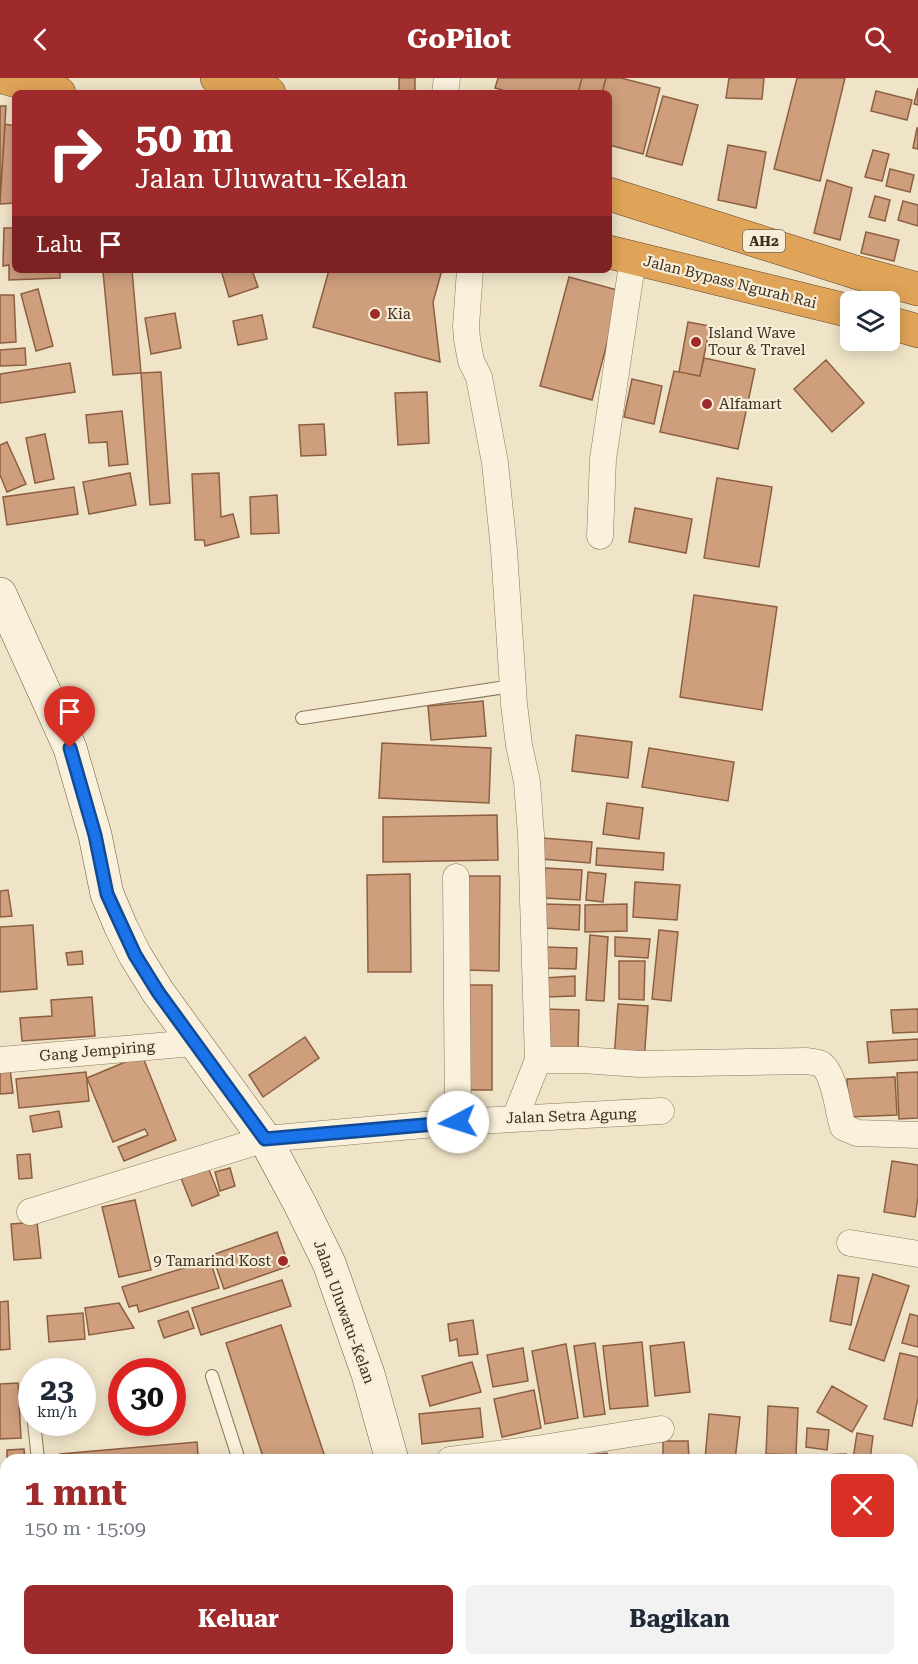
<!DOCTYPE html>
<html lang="id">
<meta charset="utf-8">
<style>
:root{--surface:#fff;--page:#f2f2f3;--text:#1f2937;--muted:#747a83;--accent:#9e2a2b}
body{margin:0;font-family:"Roboto Serif",serif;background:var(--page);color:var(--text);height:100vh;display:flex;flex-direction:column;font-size:22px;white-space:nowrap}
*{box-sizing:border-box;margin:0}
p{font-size:20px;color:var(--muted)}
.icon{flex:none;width:33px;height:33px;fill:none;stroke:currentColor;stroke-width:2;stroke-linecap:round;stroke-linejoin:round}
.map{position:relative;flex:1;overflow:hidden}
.drawer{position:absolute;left:0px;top:1376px;width:918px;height:212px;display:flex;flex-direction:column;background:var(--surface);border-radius:18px 18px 0 0;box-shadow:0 3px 15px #0003}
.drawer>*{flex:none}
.guide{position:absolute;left:12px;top:12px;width:600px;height:183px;border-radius:9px;box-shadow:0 3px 15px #0003;background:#9e2a2b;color:#fff;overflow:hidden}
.tools{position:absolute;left:840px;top:213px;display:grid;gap:12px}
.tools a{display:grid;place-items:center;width:60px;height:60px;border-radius:9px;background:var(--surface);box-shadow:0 3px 15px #0003;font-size:30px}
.speed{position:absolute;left:18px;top:1280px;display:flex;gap:12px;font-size:30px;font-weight:700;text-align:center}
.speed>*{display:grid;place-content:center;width:78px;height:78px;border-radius:50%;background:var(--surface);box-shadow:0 3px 15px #0003;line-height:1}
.speed small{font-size:15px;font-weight:400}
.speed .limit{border:9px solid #d22;background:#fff;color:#111}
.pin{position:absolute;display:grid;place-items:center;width:51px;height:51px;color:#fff;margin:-62px -26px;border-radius:50% 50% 50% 0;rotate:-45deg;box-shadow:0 0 6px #0007}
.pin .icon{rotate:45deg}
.me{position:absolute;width:66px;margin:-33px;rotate:265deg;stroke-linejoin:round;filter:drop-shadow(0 0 4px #0008)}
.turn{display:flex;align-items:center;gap:21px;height:126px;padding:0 24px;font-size:27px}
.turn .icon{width:78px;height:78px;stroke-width:2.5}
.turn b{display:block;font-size:42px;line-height:51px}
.then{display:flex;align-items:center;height:57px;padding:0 24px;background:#0003;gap:12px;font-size:22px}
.round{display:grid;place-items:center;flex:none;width:63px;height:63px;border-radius:9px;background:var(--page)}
.headline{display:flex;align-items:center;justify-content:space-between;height:102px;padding:0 24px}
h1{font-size:36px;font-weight:700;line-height:45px;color:var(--accent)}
.primary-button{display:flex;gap:12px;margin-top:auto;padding:12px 24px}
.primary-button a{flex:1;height:69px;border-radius:9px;background:var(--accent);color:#fff;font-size:24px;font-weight:700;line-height:69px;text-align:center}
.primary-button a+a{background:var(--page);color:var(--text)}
header{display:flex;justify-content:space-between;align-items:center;height:78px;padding:0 24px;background:var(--accent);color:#fff;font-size:27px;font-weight:700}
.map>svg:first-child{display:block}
.building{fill:#cf9f7d;stroke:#8d5f41;stroke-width:1.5}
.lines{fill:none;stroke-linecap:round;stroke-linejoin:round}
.lane-casing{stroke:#8d765c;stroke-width:14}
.street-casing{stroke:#8d765c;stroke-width:27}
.secondary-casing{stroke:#6f573f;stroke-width:34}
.highway-casing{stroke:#5b4430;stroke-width:34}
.lane{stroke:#faf1dc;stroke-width:12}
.street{stroke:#faf1dc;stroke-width:26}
.secondary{stroke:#faf1dc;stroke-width:33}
.highway{stroke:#e0a458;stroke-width:33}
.route-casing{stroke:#114b97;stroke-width:15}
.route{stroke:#1a73e8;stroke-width:10}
.poi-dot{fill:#9e2a2b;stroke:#f7eed8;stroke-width:2}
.labels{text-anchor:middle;stroke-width:4.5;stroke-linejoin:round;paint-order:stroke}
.shield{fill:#f7eed8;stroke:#756857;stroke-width:1.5}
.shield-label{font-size:14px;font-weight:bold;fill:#3d2e20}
.street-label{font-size:15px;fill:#3d2e20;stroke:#f7eed8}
.poi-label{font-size:15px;fill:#3d2e20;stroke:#f7eed8;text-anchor:start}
</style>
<header><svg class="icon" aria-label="back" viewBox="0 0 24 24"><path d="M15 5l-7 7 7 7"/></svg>GoPilot<svg class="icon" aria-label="search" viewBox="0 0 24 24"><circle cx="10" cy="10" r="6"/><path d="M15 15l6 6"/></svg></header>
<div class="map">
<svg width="918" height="1586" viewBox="0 0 918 1586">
<rect width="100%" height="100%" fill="#f0e4c8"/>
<path class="building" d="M399 0H415V13L399 14Z
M498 0H582L578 15H513L495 10Z
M582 0H606L602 15H578Z
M606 0H621L660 10 643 76 609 67V15H602Z
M729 0H764L762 21 726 20Z
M797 0H845L820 103 774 91Z
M918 10V27L914 26Z
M876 13 912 22 907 42 871 33Z
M663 18 698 27 682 87 646 78Z
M0 28H6L0 124Z
M5 46 15 48V125L0 126Z
M917 50H918V71L913 70Z
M728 67 766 74 756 130 718 122Z
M873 72 889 76 882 103 865 99Z
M890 91 914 97 910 114 886 108Z
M827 102 852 110 840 162 814 155Z
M875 118 890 122 885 143 869 139Z
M903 123 918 127V148L898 142Z
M4 150H15V192H60V200L9 202V187L3 188Z
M866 154 899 162 894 183 861 175Z
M132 192 141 295 113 297 103 194Z
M221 192H252L258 209 229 219Z
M329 192H442L433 224 440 284 313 249Z
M569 199 621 213 592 322 540 308Z
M38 211 53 268 36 273 21 216Z
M0 217H14L16 264 0 265Z
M175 235 181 270 151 276 145 240Z
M262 237 267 261 238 267 233 243Z
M688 244 710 248 700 298 679 294Z
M25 270 26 287 0 288V272Z
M704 280 755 291 738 371 660 354 674 293 700 298Z
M826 282 864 325 832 354 794 311Z
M70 285 75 314 0 325V296Z
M161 294 170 425 150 427 141 295Z
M632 301 662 308 654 346 624 339Z
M427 314 429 365 398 367 395 315Z
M122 333 128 386 109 388 107 364 89 365 86 337Z
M324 346 326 377 301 378 299 347Z
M45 356 54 401 35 405 26 360Z
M7 364 26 406 7 414 0 397V367Z
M130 395 136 427 89 436 83 404Z
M219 395 221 439 233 436 239 459 205 468 204 462H195L192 396Z
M717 400 772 409 759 489 704 480Z
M74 409 78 436 7 447 3 419Z
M277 417 279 455 251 456 250 419Z
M635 430 692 441 686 475 629 464Z
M694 517 777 529 762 632 680 619Z
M483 623 486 658 431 662 428 628Z
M576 657 632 664 628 700 572 693Z
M382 665 491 670 489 725 379 720Z
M649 670 734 684 728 723 642 709Z
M607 725 643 730 639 761 603 756Z
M497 737 498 782 383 784V739Z
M543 760 592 764 590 785 541 781Z
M597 770 664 775 663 792 596 787Z
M545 790 582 792 580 822 544 820Z
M588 794 606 796 603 824 586 822Z
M410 796 411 894H368L367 797Z
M465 798H500L499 893 465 892Z
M635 804 680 807 677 842 633 839Z
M8 812 12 838 0 839V813Z
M545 826 580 827 579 852 544 850Z
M627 826V853L585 854V827Z
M33 847 37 911 0 914V849Z
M659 852 678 854 671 923 652 921Z
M590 857 608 859 604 923 586 922Z
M615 859 650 861 648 880 615 878Z
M542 869 577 870 576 891 541 890Z
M82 873 83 886 68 887 66 875Z
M619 883H645L644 922 619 921Z
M575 898V918L545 919 544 900Z
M465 907H492V1012H464Z
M92 919 95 958 22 963 20 940 52 938 51 922Z
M618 926 648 928 644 984 614 982Z
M543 931 579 932 578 972 541 971Z
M918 931V954L893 955 891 932Z
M305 959 319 980 263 1019 249 997Z
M918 961V982L869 985 867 964Z
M142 977 176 1062 124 1083 118 1069 148 1057 145 1051 113 1064 87 1000Z
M10 990 13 1015 0 1016V991Z
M86 994 89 1023 19 1030 16 1001Z
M918 994V1040L899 1041 897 995Z
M895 999 897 1037 849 1039 847 1001Z
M59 1033 62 1049 33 1054 30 1038Z
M30 1076 32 1100 19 1101 17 1077Z
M892 1083 918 1087V1119L915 1139 884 1134Z
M206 1084 219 1117 192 1128 179 1095Z
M230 1090 235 1108 220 1113 215 1094Z
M135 1122 151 1192 119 1199 102 1129Z
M37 1144 41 1180 14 1182 11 1146Z
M277 1154 289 1188 224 1211 212 1177Z
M210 1182 219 1210 139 1234 137 1227 129 1229 122 1209Z
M873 1196 909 1208 884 1283 849 1271Z
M838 1197 859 1200 851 1247 830 1243Z
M282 1202 291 1228 201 1257 192 1230Z
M8 1223 10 1271 0 1272V1224Z
M119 1225 134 1250 89 1257 85 1230Z
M188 1233 194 1250 164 1260 158 1243Z
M83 1235 85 1261 49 1264 47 1238Z
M910 1236 918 1238V1269L902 1265Z
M473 1242 478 1276 459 1278 457 1261 450 1263 448 1246Z
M281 1247 326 1382H264L226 1265Z
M642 1264 648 1328 610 1331 603 1268Z
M684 1264 690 1314 655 1318 650 1268Z
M595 1265 605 1336 584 1339 574 1268Z
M566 1266 578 1340 545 1346 532 1273Z
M523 1270 528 1303 493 1309 487 1277Z
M900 1275 918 1279V1320L912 1348 884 1341Z
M472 1284 481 1314 430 1328 422 1298Z
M18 1305 21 1360 0 1361V1306Z
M832 1308 867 1328 852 1354 817 1334Z
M534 1312 541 1350 502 1359 494 1321Z
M768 1328 798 1330 796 1377 766 1376Z
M480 1330 483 1359 422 1366 419 1336Z
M709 1336 740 1339 735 1382 705 1381Z
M807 1350 829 1352 827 1372 806 1369Z
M857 1355 873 1358 870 1382 853 1381Z
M663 1363H688L689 1382H663Z
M197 1364 198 1377 150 1382H61L60 1376Z
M24 1371 25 1382H7V1372Z
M607 1375 608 1382H581V1378Z
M846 1376V1382H822V1377Z
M912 1491H918V1567H912Z
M104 1581H153V1586H104Z"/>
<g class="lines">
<g class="lane-casing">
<path id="lane" d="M302 640 512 608
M212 1298 239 1382
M31 1324 32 1326
M34 1344 38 1382"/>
</g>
<g class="street-casing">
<path id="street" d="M445 15 447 0
M470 192 466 248 467 261 471 283 479 299 495 385 504 472 514 626 519 667 527 704 531 757 538 982 515 1040
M600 458 603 381 633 180
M456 799 458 1044
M0 982 193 965
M538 982H583L639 986 807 983C812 984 817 984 821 986 836 997 837 1032 843 1049L857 1055 918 1057
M30 1134 265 1061 458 1044 661 1033
M850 1165 918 1176
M450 1382 536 1371 661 1351
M0 1472H6
M439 1581 440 1586"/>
</g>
<g class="secondary-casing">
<path id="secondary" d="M0 516 70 670 95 757 107 816 121 849 135 877 158 914 265 1061 300 1126 329 1185 368 1296 392 1382
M683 1581 712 1586"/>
</g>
<g class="highway-casing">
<path id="highway" d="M6 0 59 15
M217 0 269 15
M609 116 855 194 918 211
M609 174 850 233
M890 245 918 253"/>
</g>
<use href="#lane" class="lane"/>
<use href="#street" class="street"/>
<use href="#secondary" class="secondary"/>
<use href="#highway" class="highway"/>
</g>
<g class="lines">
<g class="route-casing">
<path id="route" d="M70 670 95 757 107 816 135 877 158 914 265 1061 458 1044"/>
</g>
<use href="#route" class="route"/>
</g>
<g class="poi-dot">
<circle cx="375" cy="236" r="6"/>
<circle cx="696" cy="264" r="6"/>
<circle cx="707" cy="326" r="6"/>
<circle cx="283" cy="1183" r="6"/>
</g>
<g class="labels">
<rect class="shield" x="743" y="152" width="42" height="22" rx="4.5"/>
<g class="shield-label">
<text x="764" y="168">AH2</text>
</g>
<g class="street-label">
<text transform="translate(730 204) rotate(14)" y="5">Jalan Bypass Ngurah Rai</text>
<text transform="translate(97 973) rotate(-5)" y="5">Gang Jempiring</text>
<text transform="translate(571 1038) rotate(-2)" y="5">Jalan Setra Agung</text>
<text transform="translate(344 1234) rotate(70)" y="5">Jalan Uluwatu-Kelan</text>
</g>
<g class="poi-label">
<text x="387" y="241">Kia</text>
<text x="708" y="260">Island Wave<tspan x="708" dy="17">Tour &amp; Travel</tspan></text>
<text x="719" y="331">Alfamart</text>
<text x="271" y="1188" text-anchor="end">9 Tamarind Kost</text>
</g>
</g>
</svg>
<div class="tools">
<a><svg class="icon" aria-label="layers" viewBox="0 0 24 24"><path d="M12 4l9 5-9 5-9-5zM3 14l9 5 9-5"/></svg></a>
</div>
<div class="speed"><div>23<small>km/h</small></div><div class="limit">30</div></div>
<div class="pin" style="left:70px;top:670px;background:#d93025"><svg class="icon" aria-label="arrive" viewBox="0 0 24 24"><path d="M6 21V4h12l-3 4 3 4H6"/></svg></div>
<svg class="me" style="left:458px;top:1044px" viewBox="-20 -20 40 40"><circle r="19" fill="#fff"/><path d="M0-13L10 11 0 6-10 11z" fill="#1a73e8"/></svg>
<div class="guide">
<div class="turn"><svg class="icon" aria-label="right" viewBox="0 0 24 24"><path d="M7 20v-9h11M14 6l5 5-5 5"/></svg><div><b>50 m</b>Jalan Uluwatu-Kelan</div></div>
<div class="then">Lalu<svg class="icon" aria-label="arrive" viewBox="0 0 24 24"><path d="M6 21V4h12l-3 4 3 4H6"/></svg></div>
</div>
<section class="drawer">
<div class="headline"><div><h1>1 mnt</h1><p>150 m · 15:09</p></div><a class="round" style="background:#d93025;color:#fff"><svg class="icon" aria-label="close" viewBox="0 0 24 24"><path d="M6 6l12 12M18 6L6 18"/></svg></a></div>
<div class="primary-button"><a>Keluar</a><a>Bagikan</a></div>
</section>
</div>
